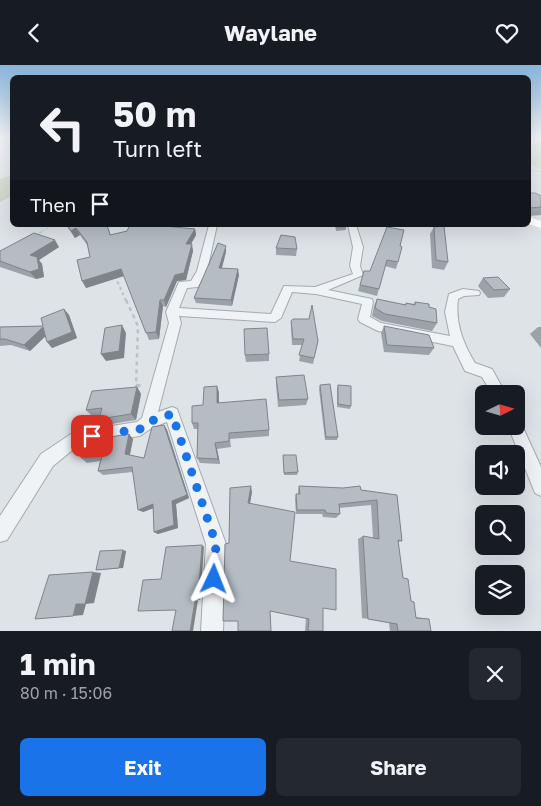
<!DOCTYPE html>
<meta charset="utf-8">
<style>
:root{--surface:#171b24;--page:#242831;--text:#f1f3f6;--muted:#9ea1a6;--accent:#1a73e8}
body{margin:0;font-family:"Golos Text",sans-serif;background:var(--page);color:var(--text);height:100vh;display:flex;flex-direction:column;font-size:19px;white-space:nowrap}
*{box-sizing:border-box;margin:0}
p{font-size:16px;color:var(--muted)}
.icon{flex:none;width:28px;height:28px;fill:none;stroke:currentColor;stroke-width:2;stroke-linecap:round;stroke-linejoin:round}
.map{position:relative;height:566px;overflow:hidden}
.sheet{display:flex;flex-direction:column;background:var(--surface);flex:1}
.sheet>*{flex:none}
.hud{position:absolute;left:10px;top:10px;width:521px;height:152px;border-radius:8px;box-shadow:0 5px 20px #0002;background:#171b24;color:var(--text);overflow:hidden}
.needle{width:32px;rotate:85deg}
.tools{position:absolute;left:475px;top:320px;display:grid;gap:10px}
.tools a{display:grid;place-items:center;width:50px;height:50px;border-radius:8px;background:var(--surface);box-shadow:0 5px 20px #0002;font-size:25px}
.pin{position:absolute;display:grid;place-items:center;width:42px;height:42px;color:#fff;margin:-21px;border-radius:10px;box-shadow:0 2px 8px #0006}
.me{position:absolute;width:55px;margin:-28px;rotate:2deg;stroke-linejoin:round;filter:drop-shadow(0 0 4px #0008)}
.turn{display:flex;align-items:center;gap:18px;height:105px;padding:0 20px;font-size:22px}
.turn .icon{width:65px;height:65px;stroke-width:2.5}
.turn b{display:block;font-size:35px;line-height:42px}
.then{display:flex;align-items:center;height:48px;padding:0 20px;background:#0003;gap:10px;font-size:19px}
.round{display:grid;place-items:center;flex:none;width:52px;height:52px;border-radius:8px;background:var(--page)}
.summary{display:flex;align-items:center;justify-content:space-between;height:85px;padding:0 20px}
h1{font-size:30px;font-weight:700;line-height:38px}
.primary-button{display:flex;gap:10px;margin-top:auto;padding:10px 20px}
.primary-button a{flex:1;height:58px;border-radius:8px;background:var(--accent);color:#fff;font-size:20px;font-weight:700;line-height:58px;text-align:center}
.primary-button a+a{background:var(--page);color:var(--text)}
header{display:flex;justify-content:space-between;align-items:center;height:65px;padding:0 20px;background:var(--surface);font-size:22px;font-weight:700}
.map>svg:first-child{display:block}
.green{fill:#c6d1bf}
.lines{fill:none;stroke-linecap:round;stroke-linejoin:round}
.street-casing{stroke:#a3aab1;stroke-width:2}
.path-far3{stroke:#bcc1c5;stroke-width:1;stroke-dasharray:2 2;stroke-linecap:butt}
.path-far2{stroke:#bcc1c5;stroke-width:2;stroke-dasharray:3 3;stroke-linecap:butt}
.path-far1{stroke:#bcc1c5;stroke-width:2.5;stroke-dasharray:4 4;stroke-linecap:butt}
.path{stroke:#bcc1c5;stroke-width:3;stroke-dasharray:4.5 4.5;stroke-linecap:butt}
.street{fill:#f0f3f5;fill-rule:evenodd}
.secondary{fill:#fff;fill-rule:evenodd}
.wall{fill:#9ca2a9}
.shaded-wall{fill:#7f8489}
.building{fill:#b5bcc4;stroke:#7f8489}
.route{stroke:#1a73e8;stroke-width:9;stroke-dasharray:0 16.2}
</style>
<header><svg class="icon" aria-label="back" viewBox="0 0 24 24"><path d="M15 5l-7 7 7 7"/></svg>Waylane<svg class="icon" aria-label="heart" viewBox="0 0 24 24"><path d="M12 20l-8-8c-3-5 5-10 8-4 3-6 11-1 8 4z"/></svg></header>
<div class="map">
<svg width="541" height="566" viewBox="0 0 541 566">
<rect width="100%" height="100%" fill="#dee3e7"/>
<path class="green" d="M541 76V104L529 99V82Z
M12 110V131L0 137V114Z"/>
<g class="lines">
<g class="street-casing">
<path id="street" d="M209 160H217L207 206 198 222 187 223 179 243 271 249 284 221 315 222 353 209 350 201 353 182 348 160H356L363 182 360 201 363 210 328 225 372 234 373 237 370 252 381 258 450 271 445 247 449 229 463 224 479 226 480 228 479 230 464 231 458 234C455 258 463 278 475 298L492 304 506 329H492L482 312 465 306 453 281 378 266 360 257 358 254 362 239 316 229 292 227 281 253 275 257 179 251 181 258 158 347 172 342 177 344 226 479 223 566H201L206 479 167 357 153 362 140 371 92 378 75 383 53 401 7 475 0 477V451L41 389 71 369 92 364 137 357 142 353 169 258 166 247 179 217 191 216 197 206Z
M516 354 520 356 541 402V431L535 428 508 361H516Z"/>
</g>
<path class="path-far3" d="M529 104 541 107
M39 168 53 160"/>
<path class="path-far2" d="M35 171 41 167
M115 211 126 236"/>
<path class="path-far1" d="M126 235 138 261 136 321H143"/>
<path class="path" d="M136 320 143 321"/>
<use href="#street" class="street"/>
<path class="secondary" d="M532 72H540L529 80V75Z
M529 152 541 156V163L529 159Z"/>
</g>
<path class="wall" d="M529 128 541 131V150L529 151Z
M66 160H107L111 170 127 166 130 160H173L171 162 195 164 196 170 191 179 193 186 186 215 177 216 166 242 163 241 159 274 149 275 124 211 86 223 90 192 87 180 80 170 75 173Z
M335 160H346V165L336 166Z
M434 162 448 197 444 205 432 203 430 169Z
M400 181 398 197 396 204 385 201 377 231 358 226 364 206H370Z
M59 182 39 195 42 199 44 212 36 214 0 202V186Z
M276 183 297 184 296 191 276 190Z
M226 187 222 203 239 210 232 241 196 238 194 233Z
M483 213 510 224 504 232 488 233 478 221Z
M377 234 405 240 406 238 414 239 415 237 429 242 437 258 432 266 382 256 372 251 374 241Z
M64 244 69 250 77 273 52 283 45 271 30 286 11 280 0 281V262L43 261Z
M291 256 318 276 313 299 299 296 302 280H292L291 262Z
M384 261 434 283 429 290 384 287 381 268Z
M538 262H541V283L530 269Z
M269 289V296L246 297 245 290Z
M276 312 308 334 306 340 278 342 276 319Z
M320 320 338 372 337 375H325L319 324Z
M338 320 351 341 350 344 337 342V323Z
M217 321 219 328V338L269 365V371L230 374 231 382 217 384 220 399 200 398 197 393 198 364H194L192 358 203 340Z
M137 322 141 329 136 355 105 360 99 354 100 350 92 351 86 345Z
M164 360 167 365 189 433 176 439 178 463 158 469 154 467 153 443 143 447 133 407 103 410 98 406 100 396 87 398 81 393 129 369 133 374 130 390 144 393Z
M283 390 298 407 297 410H284Z
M299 421 361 425 397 430 402 476 398 477 403 513 416 552 429 554 431 566H390L389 558 368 554 362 553 358 474 363 471 373 473 371 440 339 443 340 449 336 453 323 452 322 449H296L295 434 296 429H298V426Z
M252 427 250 439 323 543V566H305L306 553 270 546 238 556 229 478Z
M126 486 123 503 100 505H96Z"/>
<path class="shaded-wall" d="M165 160H173L166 168 164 161Z
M76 163 80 170 75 173 71 166Z
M195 164 196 170 187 186 186 179Z
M55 175 59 182 39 195 42 199 44 212 36 214 30 207V190Z
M192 179 193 186 186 215 177 216 166 242 164 235 175 210Z
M226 181V187L220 209 219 203Z
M121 204 124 211 86 223 82 216Z
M238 204 239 210 232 241 231 235Z
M160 235 163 241 159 274 156 267Z
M64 244 69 250 77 273 52 283 47 277Z
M122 260 126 268 124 293 106 296 101 289Z
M43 262 48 269 30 286 24 280Z
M217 321 219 328V344L217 338Z
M137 322 141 329 136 355 131 349Z
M164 360 167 365 189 433 176 439 178 463 158 469 154 467Z
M129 369 133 374 129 393 125 389Z
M215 378 217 384 220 399 218 394Z
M251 421 252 427 249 443 248 438Z
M153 439 157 442 143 447 138 445Z
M202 480 204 482 200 535H198Z
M123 485 126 486 123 503H119Z
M93 507 101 508 94 538 86 539 83 550 73 551 76 539Z
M198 535 193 566H190L195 536Z"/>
<path class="building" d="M529 128H535L541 131V142L529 143Z
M67 160H107L110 170 127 166 130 160H165L164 161 195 164 186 179H192L184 208 175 210 164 235H160L156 267 146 268 121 204 82 216 77 195 90 192 87 177 76 163 71 166Z
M336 160H346V162H336Z
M444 161 448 197 436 195 434 162Z
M387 162 404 165 400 181 402 182 398 197 387 195 379 224 360 220 364 206H370Z
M34 168 55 175 30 190 37 192 39 204 30 207 0 196V186Z
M281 170 295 172 297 184 276 183Z
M218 178 226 181 219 203 238 204 231 235 194 233Z
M498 212 510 224 494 225 483 213Z
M377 234 406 240V238L415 240V237L429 239V242L436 244 437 258 385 249 375 243Z
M312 240 318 276 314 293 299 290 304 274H293L291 256 293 254H309Z
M64 244 72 267 47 277 43 262 24 280 5 274H0V262L43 261 41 253Z
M122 260 119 286 101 289 105 263Z
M384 261 429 270 434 283 387 280Z
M267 263 269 289 245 290 244 264Z
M304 310 308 334 279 335 276 312Z
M330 319 338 372H326L320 320Z
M338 320 351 321V341L338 339Z
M217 321V338L266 334 269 365 229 368V376L215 378 218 394 197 393 198 358H192V341L203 340 204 322Z
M137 322 131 349 99 354 102 343 86 345 92 326Z
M164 360 187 430 172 436 174 460 154 467 153 439 138 445 132 402 98 406 102 391 81 393 85 376 129 369 125 389 144 393 152 362Z
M283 390H296L298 407 284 408Z
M251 421 248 438 295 447 290 496 336 504V545L323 543V566H308L309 554 270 546 271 566H238V556H223L225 479 229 478 230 423Z
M299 421 343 423 360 421 361 425 397 430 402 476 398 475 403 513 408 514 411 536 414 537 416 553 429 554 431 566H398L397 559 368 554 363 471 379 474 377 435 339 439 340 449 326 448 325 445H297L296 429H300Z
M202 480 198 535 195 536 190 566H172L176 545 138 546 143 515 161 514 166 482Z
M123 485 119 503 96 505 100 486Z
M93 507 85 539H76L73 551 35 554 49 510Z"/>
<linearGradient id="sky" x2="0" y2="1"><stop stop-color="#88b4db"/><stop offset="0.47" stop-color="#f0f2f4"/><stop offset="1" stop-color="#f0f2f4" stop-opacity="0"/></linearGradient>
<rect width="541" height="152" fill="url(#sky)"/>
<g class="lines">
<path class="route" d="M92 371 140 364 148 357 172 349 216 479 214 514"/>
</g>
</svg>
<div class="tools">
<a><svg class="needle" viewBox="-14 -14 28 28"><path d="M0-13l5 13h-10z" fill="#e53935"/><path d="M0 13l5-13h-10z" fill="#9ea1a6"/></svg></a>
<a><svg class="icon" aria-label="sound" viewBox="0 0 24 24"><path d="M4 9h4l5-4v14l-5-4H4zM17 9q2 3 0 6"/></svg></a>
<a><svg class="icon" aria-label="search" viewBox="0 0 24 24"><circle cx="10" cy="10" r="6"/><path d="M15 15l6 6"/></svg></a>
<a><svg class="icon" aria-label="layers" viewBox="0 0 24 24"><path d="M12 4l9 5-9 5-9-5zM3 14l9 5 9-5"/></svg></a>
</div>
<div class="pin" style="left:92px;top:371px;background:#d93025"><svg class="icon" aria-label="arrive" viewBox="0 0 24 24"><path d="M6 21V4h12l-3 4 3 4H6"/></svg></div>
<svg class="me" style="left:214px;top:514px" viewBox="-20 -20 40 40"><path d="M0-17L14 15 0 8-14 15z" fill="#1a73e8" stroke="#fff" stroke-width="4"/></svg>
<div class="hud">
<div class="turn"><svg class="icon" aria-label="left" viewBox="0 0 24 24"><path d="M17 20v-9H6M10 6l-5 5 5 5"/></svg><div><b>50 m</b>Turn left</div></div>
<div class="then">Then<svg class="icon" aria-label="arrive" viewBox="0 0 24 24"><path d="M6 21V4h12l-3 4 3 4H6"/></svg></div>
</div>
</div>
<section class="sheet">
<div class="summary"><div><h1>1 min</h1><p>80 m · 15:06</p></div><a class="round"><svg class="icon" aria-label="close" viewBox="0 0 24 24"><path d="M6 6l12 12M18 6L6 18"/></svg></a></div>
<div class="primary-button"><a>Exit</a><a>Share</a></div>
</section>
